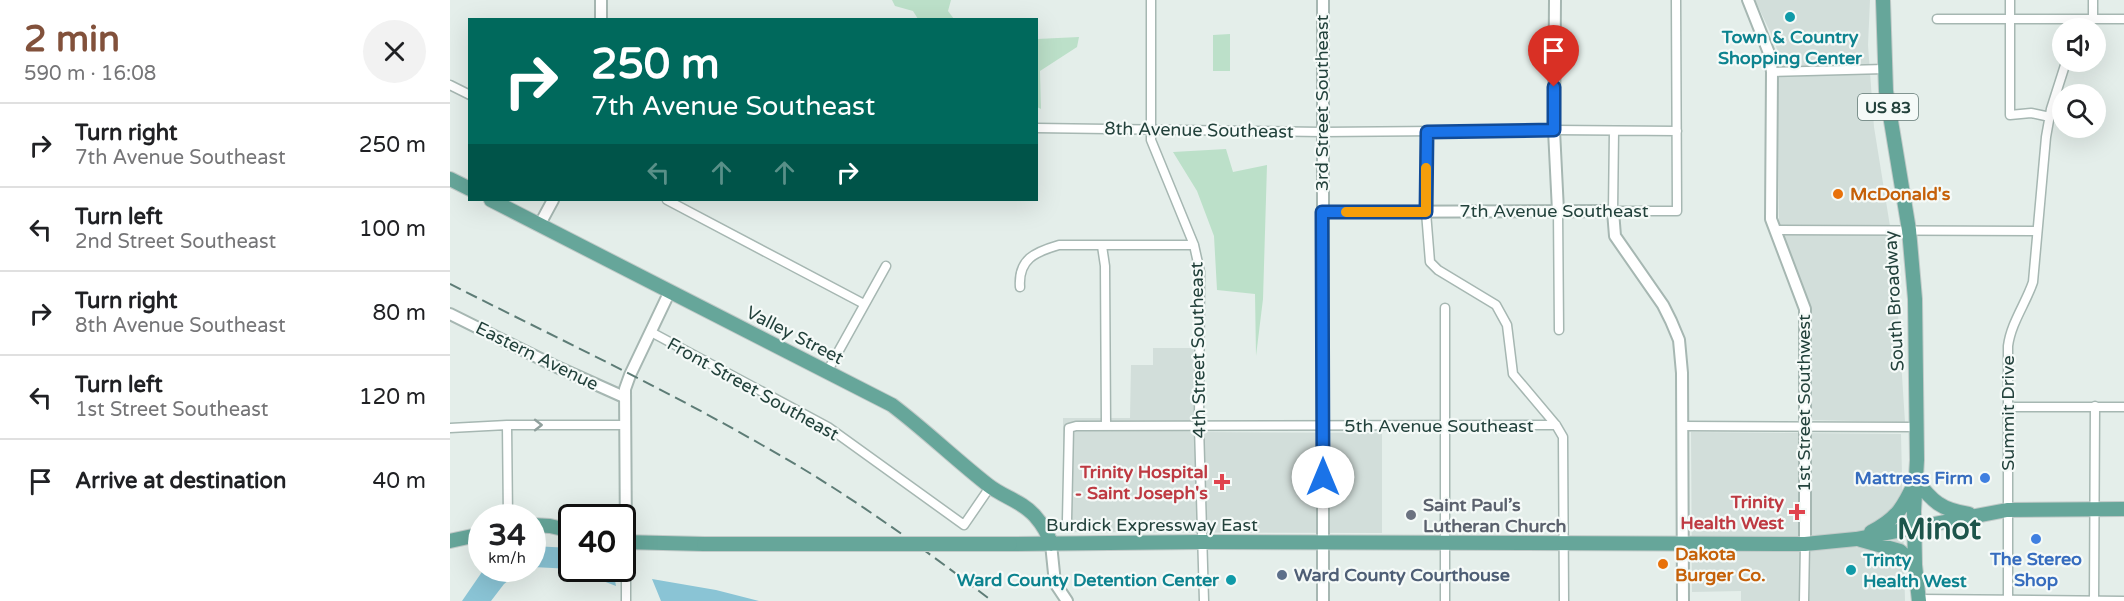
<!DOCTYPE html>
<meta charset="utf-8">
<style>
:root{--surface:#fff;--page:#f2f2f2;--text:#202124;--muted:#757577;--line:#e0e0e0;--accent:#82513b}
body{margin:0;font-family:"Varela Round",sans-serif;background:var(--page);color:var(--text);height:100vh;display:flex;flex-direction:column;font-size:22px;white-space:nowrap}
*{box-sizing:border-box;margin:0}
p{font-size:20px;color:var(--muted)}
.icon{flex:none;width:33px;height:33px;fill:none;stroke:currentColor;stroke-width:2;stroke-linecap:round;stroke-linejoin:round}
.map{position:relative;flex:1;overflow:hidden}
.drawer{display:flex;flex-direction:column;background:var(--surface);width:450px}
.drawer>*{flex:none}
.top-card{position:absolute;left:18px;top:18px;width:570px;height:183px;border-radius:0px;box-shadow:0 6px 24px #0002;background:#00695c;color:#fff;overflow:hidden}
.buttons{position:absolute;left:1602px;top:18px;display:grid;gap:12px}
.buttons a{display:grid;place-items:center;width:54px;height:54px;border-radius:50%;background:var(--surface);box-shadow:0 6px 24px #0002;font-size:30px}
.speed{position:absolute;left:18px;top:504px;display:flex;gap:12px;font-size:30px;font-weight:700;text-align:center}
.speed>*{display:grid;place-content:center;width:78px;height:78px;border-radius:50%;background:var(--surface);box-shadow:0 6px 24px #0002;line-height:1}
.speed small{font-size:15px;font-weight:400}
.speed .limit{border:3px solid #111;border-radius:9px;background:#fff;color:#111}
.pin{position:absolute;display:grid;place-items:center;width:51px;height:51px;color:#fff;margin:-62px -26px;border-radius:50% 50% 50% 0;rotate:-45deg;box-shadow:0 0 6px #0007}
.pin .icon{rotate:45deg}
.me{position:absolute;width:66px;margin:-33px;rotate:0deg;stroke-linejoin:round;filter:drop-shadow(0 0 4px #0008)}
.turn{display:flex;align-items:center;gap:21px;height:126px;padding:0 24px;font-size:27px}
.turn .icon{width:78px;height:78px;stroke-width:2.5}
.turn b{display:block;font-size:42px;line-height:51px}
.lanes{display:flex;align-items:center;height:57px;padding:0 24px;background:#0003;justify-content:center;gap:30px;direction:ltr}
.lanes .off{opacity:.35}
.round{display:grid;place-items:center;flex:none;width:63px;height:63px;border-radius:32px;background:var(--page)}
.headline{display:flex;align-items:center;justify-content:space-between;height:102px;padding:0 24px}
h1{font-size:36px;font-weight:700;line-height:45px;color:var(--accent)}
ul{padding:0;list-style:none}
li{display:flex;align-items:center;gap:18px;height:84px;padding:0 24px;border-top:2px solid var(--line)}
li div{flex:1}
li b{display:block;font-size:22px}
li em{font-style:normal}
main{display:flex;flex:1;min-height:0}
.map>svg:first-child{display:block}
.built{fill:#d2deda}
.green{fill:#bce0c9}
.water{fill:#8ac4d5}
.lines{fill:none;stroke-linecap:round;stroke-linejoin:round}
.minor-casing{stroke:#a6b7b2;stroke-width:11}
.tertiary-casing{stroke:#a6b7b2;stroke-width:14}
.primary-casing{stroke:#c1cac8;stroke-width:16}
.minor{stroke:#fff;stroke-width:8}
.tertiary{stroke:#fff;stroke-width:10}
.primary{stroke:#66a69a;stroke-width:14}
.rail{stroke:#5d7c76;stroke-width:2;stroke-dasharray:12 6;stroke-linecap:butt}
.primary-bridge-casing{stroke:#c1cac8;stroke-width:16;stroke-linecap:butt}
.primary-bridge{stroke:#66a69a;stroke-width:14}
.oneway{stroke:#90a09d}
.route-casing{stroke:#114b97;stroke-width:15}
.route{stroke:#1a73e8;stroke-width:10}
.slow{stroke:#f59e0b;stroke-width:10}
.culture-dot{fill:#0f9aa8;stroke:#f5faf8;stroke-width:2}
.food-dot{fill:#e8710a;stroke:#f5faf8;stroke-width:2}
.shop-dot{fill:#3f7fe0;stroke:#f5faf8;stroke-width:2}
.health-dot{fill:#e0444e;stroke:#f5faf8;stroke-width:2}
.worship-dot{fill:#6b7280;stroke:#f5faf8;stroke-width:2}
.service-dot{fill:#5c6f8a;stroke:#f5faf8;stroke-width:2}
.labels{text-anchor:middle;stroke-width:4.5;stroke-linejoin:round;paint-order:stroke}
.shield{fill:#f5faf8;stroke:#617874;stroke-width:1.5}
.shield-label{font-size:16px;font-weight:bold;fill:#22413b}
.culture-label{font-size:18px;font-weight:bold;fill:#0d838f;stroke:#f5faf8}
.street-label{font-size:18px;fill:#22413b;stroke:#f5faf8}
.food-label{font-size:18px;font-weight:bold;fill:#c56008;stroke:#f5faf8;text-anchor:start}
.health-label{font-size:18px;font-weight:bold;fill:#be3a42;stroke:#f5faf8;text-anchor:end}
.shop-label{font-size:18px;font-weight:bold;fill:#366cbe;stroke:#f5faf8;text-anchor:end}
.worship-label{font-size:18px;font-weight:bold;fill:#5b616d;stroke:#f5faf8;text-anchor:start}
.service-label{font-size:18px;font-weight:bold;fill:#4e5e75;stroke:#f5faf8;text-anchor:start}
.town-label{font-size:30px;font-weight:bold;fill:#1d554b;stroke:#f5faf8}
</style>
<main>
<section class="drawer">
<div class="headline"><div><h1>2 min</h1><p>590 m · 16:08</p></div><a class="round"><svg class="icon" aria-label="close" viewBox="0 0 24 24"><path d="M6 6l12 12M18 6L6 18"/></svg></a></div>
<ul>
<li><svg class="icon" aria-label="right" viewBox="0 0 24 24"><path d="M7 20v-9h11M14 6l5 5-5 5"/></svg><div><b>Turn right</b><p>7th Avenue Southeast</p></div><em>250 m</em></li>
<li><svg class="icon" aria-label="left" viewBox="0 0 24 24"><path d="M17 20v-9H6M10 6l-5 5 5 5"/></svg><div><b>Turn left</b><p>2nd Street Southeast</p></div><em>100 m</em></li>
<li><svg class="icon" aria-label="right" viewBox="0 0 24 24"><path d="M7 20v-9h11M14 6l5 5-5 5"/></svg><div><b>Turn right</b><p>8th Avenue Southeast</p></div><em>80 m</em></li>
<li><svg class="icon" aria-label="left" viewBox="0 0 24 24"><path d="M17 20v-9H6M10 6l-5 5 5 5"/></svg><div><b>Turn left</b><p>1st Street Southeast</p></div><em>120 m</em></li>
<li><svg class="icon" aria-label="arrive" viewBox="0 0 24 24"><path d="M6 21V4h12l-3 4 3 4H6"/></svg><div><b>Arrive at destination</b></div><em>40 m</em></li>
</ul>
</section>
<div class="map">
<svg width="1674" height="601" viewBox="0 0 1674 601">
<rect width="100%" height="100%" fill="#e4eeea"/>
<path class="built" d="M1305 0H1420L1418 45 1424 127 1444 251 1455 422 1358 420 1360 306 1329 222 1328 54 1325 42Z
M703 348H744V432L932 433V533L613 532V418H680L681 365H703Z
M1241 432 1451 434 1455 601H1291V591L1242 592Z"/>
<path class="green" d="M442 0H501L498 11 504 19H468L463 11 445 6Z
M780 34V71H763V35Z
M629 37 627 47 590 71 591 109 587 107V39Z
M776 149 783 172 817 165 813 299 806 356 805 294 767 290 764 236 747 191 723 152Z"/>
<path class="water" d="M83 546 121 548 122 568 163 569 166 586 122 569 83 567Z
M34 569H73L54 584 41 601H12Z
M202 579 266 590 309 601H211Z"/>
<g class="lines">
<g class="minor-casing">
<path id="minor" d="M701 0V140L744 245 750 272 749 426 754 601
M1560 0V115L1581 113 1600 117
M1643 0V19
M1487 19H1674
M1322 72 1435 69
M0 85 20 95
M586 128 872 132 1104 130 1227 131
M1164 131 1163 211H1227L1226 0
M977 132 976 212 980 262 988 270 1046 305 1057 325 1063 374 1106 425 1113 437 1114 601
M217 200 414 304
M1108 211 1109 330
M1325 230 1587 231
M652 246 655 266 656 426
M570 287C568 259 585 252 609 245H744
M995 308V601
M201 332 378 427 514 525 540 487
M377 372 436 266
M1558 407H1674
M57 425 58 518
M1232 426 1466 427
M0 428 57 425H175
M617 520 619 428 626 426 1106 425
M176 542V601
M1469 599 1674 601
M1354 601 1355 544
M1558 601V346C1561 323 1576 303 1583 282L1596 137 1601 109 1616 62
M1644 601 1645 406"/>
</g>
<g class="tertiary-casing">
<path id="tertiary" d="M873 0V601
M1105 0 1104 130 1108 211
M1298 0 1319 53 1322 72 1321 219 1355 309V544
M151 20V0
M872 212 1163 211 1165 236 1213 305 1221 321 1229 340 1232 373 1233 601
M90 224 103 200
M0 314 107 367 174 397
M176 542 175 389 180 375 220 291
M601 544 605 583 617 601"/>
</g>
<g class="primary-casing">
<path id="primary" d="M1433 0 1436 91 1459 230 1465 299 1467 460 1464 511 1465 565 1469 601
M0 179 20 189
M41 200 442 405C475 430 505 459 538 485 553 497 572 501 585 516 592 524 598 533 601 544
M82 525 100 526 122 531
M1421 532C1448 518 1454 506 1466 480 1482 501 1491 510 1519 514
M1411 540 1450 551 1465 565
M0 541 32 534
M172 542 254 544
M560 544 752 542 1355 544 1406 539 1557 510 1674 509"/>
</g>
<use href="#minor" class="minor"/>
<use href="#tertiary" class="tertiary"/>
<use href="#primary" class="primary"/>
<path class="rail" d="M0 284C105 337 211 387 312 445 393 490 469 545 542 601"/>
<g class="primary-bridge-casing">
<path id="primary-bridge" d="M254 544H560"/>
</g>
<use href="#primary-bridge" class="primary-bridge"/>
</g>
<defs><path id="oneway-chevron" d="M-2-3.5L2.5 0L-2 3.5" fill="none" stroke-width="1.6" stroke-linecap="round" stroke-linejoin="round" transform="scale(1.5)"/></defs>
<use class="oneway" href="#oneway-chevron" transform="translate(88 425)"/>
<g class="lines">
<g class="route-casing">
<path id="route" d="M873 477 872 212H976L977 132 1104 130V87"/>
</g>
<use href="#route" class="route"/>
<path class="slow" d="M896 212H976V168"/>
</g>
<g class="culture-dot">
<circle cx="1340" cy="17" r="6"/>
<circle cx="1401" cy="570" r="6"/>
<circle cx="781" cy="580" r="6"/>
</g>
<g class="food-dot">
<circle cx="1388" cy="194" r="6"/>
<circle cx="1213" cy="564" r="6"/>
</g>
<g class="shop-dot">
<circle cx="1535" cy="478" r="6"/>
<circle cx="1586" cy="539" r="6"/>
</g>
<g class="health-dot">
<path d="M769 473h6v6h6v6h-6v6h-6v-6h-6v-6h6z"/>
<path d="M1344 503h6v6h6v6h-6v6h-6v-6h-6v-6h6z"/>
</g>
<circle class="worship-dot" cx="961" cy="515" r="6"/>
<circle class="service-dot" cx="832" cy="575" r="6"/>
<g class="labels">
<rect class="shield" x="1408" y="94" width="60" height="26" rx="4.5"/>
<g class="shield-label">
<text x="1438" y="113">US 83</text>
</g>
<g class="culture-label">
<text x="1340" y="43">Town &amp; Country<tspan x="1340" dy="21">Shopping Center</tspan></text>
<text x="1413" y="566" text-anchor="start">Trinty<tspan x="1413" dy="21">Health West</tspan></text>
<text x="769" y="586" text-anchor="end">Ward County Detention Center</text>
</g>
<g class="street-label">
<text transform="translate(872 103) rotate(-90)" y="6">3rd Street Southeast</text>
<text transform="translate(749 130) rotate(1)" y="6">8th Avenue Southeast</text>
<text x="1104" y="217">7th Avenue Southeast</text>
<text transform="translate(1444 301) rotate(-93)" y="6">South Broadway</text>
<text transform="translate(345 335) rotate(27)" y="6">Valley Street</text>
<text transform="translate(748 350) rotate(-91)" y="6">4th Street Southeast</text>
<text transform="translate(87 356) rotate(26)" y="6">Eastern Avenue</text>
<text transform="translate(303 389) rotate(29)" y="6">Front Street Southeast</text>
<text transform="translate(1354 403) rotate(-90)" y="6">1st Street Southwest</text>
<text transform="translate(1558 413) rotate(-90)" y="6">Summit Drive</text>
<text x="989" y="432">5th Avenue Southeast</text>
<text x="702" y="531">Burdick Expressway East</text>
</g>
<g class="food-label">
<text x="1400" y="200">McDonald's</text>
<text x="1225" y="560">Dakota<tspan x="1225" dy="21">Burger Co.</tspan></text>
</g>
<g class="health-label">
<text x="758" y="478">Trinity Hospital<tspan x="758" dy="21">- Saint Joseph's</tspan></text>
<text x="1334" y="508">Trinity<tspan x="1334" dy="21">Health West</tspan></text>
</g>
<g class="shop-label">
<text x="1523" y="484">Mattress Firm</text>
<text x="1586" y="565" text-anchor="middle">The Stereo<tspan x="1586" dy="21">Shop</tspan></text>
</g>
<g class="worship-label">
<text x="973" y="511">Saint Paul’s<tspan x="973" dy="21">Lutheran Church</tspan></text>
</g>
<g class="service-label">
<text x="844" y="581">Ward County Courthouse</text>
</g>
<g class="town-label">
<text x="1489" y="539">Minot</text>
</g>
</g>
</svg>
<div class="buttons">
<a><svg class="icon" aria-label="sound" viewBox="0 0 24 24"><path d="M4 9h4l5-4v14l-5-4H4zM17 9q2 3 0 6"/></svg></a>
<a><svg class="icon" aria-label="search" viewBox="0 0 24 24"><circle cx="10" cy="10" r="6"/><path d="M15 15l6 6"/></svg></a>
</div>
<div class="speed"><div>34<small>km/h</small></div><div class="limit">40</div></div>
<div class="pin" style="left:1104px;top:87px;background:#d93025"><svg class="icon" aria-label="arrive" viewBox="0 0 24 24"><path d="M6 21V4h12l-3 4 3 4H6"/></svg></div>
<svg class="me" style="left:873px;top:477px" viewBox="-20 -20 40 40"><circle r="19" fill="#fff"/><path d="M0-13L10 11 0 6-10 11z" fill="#1a73e8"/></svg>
<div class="top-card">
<div class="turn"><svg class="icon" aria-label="right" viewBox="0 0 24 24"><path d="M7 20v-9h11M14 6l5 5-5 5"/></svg><div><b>250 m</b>7th Avenue Southeast</div></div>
<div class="lanes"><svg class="icon off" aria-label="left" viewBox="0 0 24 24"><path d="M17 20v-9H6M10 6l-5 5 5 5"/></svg><svg class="icon off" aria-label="ahead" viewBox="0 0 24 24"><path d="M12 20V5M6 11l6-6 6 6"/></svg><svg class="icon off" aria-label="ahead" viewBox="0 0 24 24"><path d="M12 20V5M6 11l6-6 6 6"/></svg><svg class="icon" aria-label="right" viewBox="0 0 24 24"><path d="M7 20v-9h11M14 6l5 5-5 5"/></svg></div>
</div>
</div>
</main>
